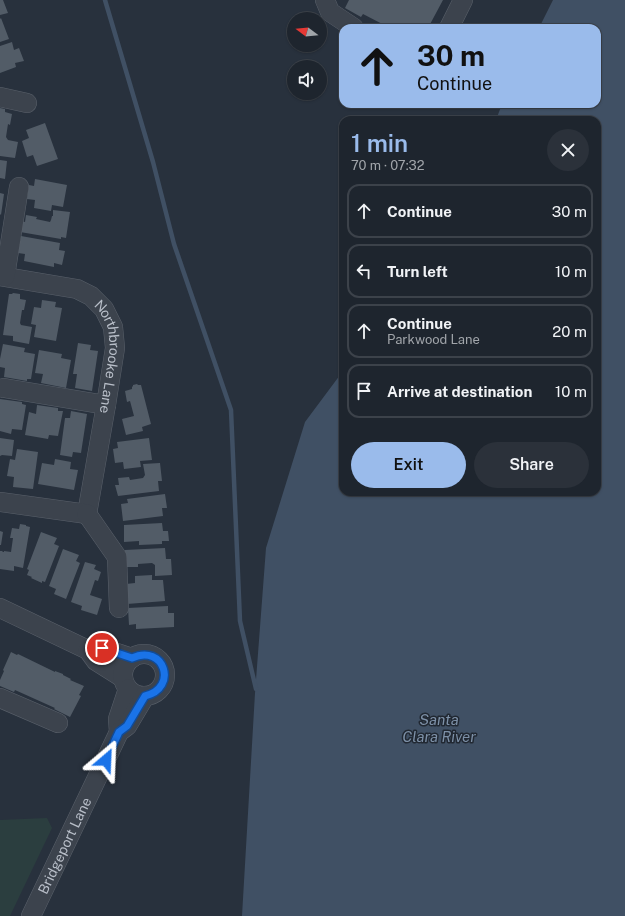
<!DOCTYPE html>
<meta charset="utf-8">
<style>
:root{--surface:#1e252e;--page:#2b313a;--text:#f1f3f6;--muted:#a1a5aa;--line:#3c424a;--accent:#9abbeb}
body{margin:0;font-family:"Public Sans",sans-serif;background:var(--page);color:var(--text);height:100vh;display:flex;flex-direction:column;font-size:15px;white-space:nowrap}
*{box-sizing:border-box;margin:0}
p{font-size:13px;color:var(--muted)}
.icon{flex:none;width:22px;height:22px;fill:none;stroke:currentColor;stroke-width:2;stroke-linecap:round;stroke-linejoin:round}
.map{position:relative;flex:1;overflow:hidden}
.side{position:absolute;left:339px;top:116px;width:262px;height:380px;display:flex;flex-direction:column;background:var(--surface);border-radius:12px;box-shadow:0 1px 3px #0004,0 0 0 1px var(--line)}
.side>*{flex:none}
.top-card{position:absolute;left:339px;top:24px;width:262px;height:84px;border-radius:12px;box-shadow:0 1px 3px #0004,0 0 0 1px var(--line);background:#9abbeb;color:#111;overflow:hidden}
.needle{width:26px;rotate:286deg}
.controls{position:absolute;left:287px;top:12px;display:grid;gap:8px}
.controls a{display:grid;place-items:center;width:40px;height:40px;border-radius:50%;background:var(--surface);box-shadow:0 1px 3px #0004,0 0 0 1px var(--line);font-size:20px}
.pin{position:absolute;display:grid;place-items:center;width:34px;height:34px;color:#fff;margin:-17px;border:2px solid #fff;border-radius:50%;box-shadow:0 1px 4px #0007}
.me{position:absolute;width:44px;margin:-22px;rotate:26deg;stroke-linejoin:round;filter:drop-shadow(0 0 3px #0008)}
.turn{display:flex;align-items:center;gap:14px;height:84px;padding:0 12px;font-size:18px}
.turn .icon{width:52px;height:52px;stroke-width:2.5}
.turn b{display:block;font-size:28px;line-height:34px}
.round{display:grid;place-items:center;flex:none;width:42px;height:42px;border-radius:21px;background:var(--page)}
.head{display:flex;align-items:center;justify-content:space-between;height:68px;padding:0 12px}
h1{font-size:24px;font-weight:600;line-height:30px;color:var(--accent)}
.primary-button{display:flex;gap:8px;margin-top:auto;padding:8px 12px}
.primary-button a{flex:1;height:46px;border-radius:24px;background:var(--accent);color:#111;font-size:16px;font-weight:600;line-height:46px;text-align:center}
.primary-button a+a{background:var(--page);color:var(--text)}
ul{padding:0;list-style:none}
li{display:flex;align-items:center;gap:12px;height:54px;margin:0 8px 6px;padding:0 4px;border:2px solid var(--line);border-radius:12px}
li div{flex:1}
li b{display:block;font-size:15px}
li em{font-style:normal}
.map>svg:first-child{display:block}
.green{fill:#2b3e3f}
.water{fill:#405064}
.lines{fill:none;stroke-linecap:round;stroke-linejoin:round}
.stream{stroke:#405064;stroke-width:4.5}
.building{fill:#525c67}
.minor-casing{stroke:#5a616b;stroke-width:20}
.minor{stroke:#3c434d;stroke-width:19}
.route-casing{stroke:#114b97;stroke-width:10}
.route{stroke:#1a73e8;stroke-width:7}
.labels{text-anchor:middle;stroke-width:3;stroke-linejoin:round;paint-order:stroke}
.street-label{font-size:14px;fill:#b8bec8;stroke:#212832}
.water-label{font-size:15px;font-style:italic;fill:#7d90a7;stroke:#212832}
</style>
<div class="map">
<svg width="625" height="916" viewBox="0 0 625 916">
<rect width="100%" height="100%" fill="#28313d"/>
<path class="green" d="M47 818 52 828 10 916H0V820Z"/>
<path class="water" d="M553 0H625V916H242L255 693 266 548 305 422 343 371V492H597V120H496L502 104H597V28H539Z"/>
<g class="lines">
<path class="stream" d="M105 0 153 162 174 244 231 410 240 621 256 689"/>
</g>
<path class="building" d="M0 0H3L8 13 0 15Z
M349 0H443L428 28H390L363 14 361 17 345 8Z
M1 18 9 39 0 42V19Z
M12 42 14 50 19 48 24 61 15 63 16 67 0 73V46Z
M0 108 5 109V112L12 114 10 125 8 124 6 137 8 140 18 142 15 158 0 156Z
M45 123 58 159 37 166 33 155 27 157 22 141 29 138 26 130Z
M0 160 7 161 5 179 0 178Z
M35 179 67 185 63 207 52 205 51 211 34 208 35 200 27 199 29 185 34 186Z
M0 193 4 194 1 215 0 214Z
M53 210 70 212 66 238 61 237V239L20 232 21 221 25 222 26 215 37 217 36 219 50 222 51 220 52 216H53Z
M21 236 60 243 59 250 65 251 62 265 54 263V267L24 261 25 254 18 253Z
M13 293 20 294V299L26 300 24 310H22L20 323 21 325 32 327 29 344 13 341V336L3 335 9 294H12Z
M42 300 56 302 55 307 62 308 56 341 34 337 36 325 31 324 34 307 41 308Z
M78 343 91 345 90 350 98 351 92 391 75 388 77 374H73Z
M3 344 25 348 24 352 35 354 31 379H27V381L4 377 5 368 0 367V359Z
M39 350 62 354 61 358 71 360 66 388 41 383 43 374 35 373Z
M137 384 138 385H141L151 424 142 427 143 431 126 435 122 419 134 416 130 401 127 402 125 391 132 389V387L133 386V385Z
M0 399 22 402V404L26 405 22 430 12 429 11 434 0 431Z
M37 405 58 408V411H63L58 436 49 435 48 439 25 435 29 412 36 414Z
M71 411 87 414 81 453 73 452 72 457 60 455 65 418H70Z
M0 438 14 440 12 456 2 455 0 456Z
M149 438 152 460 140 461 141 467 124 469 123 462 115 463 113 449 118 448 117 442Z
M17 449 38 452 33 489 13 487 14 477 7 476 10 459 15 460Z
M55 459 71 462 70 469 78 470 74 490 38 484 42 463 54 465Z
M160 463 162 481H158L159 491 118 496 115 485H119L118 478 129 477 130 480 143 478 145 475 143 464Z
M165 494 167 508H162L163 516 123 521 121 504 128 503 127 499Z
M162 523 163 531H168L169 541H162V544L139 545V541L124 542V525Z
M20 524 26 525V526L30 527 23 568 14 566V571L0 569V551H3L2 552H4V551L11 552 13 538H10L12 528 19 529Z
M0 531 3 532 1 545H0Z
M41 532 57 538 54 544 59 546 45 582 42 581V583L31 578 32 577 27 575 29 570 27 569Z
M165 548 166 559H171L172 575 155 576V565L152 563 138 564V567H125V550Z
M63 549 79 555 76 561 80 563 66 599 54 594 56 589 49 586Z
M85 562 96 565 94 569 101 572 98 581 95 580 90 595 102 599 97 615 81 610 82 606 71 602Z
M152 575V580H163L165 601 127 604 126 584 135 583V576Z
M168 606V613H174V627L136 629V624L129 625 128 608Z
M11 652 17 655 18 654 55 672V671L63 674V675L71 679 70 680 84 686 79 695 81 696 70 717 54 709 55 708 15 690 14 692 0 686V680L4 671 3 670Z"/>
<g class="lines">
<g class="minor-casing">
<g id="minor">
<path d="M325 0 330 12 354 28"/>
<path d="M449 28 463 0"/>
<path d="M0 97 27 103"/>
<path id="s1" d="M0 276 77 289 91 296 104 309 113 327 115 348 106 405 87 514"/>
<path d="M5 276 19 187"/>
<path d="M4 388 106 405"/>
<path d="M0 502 87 514"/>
<path d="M87 514 117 557 119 608"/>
<path d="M0 608 88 650 96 661 123 678"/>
<path d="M88 650 102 648 132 658"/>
<circle cx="144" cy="675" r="21"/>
<path d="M0 698 58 723"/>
<path d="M119 732 118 719 128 689"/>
<path id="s2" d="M31 916 119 732 127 726 145 696"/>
</g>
</g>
<use href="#minor" class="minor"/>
</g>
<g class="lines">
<g class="route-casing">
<path id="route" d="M102 648 132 658C164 643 179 688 145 696L127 726 119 732 106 760"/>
</g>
<use href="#route" class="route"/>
</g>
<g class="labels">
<g class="street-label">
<text dy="5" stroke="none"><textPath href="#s1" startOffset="161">Northbrooke Lane</textPath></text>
<text dy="5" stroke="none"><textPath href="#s2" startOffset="78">Bridgeport Lane</textPath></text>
</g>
<g class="water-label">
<text x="439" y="725">Santa<tspan x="439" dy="17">Clara River</tspan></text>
</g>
</g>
</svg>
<div class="controls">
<a><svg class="needle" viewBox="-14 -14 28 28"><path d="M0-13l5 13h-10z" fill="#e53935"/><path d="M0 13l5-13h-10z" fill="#a1a5aa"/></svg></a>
<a><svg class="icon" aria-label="sound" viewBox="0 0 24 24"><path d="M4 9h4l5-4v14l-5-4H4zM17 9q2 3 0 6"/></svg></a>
</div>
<div class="pin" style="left:102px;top:648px;background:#d93025"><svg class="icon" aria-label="arrive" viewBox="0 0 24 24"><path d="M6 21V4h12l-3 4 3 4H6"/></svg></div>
<svg class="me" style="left:106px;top:760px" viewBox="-20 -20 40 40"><path d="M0-17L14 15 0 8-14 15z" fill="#1a73e8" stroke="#fff" stroke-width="4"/></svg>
<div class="top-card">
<div class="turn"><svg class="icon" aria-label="ahead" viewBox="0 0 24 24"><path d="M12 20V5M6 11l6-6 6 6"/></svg><div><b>30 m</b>Continue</div></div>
</div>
<section class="side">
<div class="head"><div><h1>1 min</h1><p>70 m · 07:32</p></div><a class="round"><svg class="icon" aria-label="close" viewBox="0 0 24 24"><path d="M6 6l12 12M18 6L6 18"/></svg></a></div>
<ul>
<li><svg class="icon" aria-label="ahead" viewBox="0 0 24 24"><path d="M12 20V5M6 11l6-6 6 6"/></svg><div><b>Continue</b></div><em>30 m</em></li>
<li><svg class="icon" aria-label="left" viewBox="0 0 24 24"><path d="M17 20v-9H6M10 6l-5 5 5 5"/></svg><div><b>Turn left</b></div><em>10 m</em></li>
<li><svg class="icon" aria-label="ahead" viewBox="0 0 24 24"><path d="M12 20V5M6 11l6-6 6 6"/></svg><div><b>Continue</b><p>Parkwood Lane</p></div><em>20 m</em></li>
<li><svg class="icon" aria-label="arrive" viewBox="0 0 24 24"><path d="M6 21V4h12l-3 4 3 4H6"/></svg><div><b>Arrive at destination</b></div><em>10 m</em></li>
</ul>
<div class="primary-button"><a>Exit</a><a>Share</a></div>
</section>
</div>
